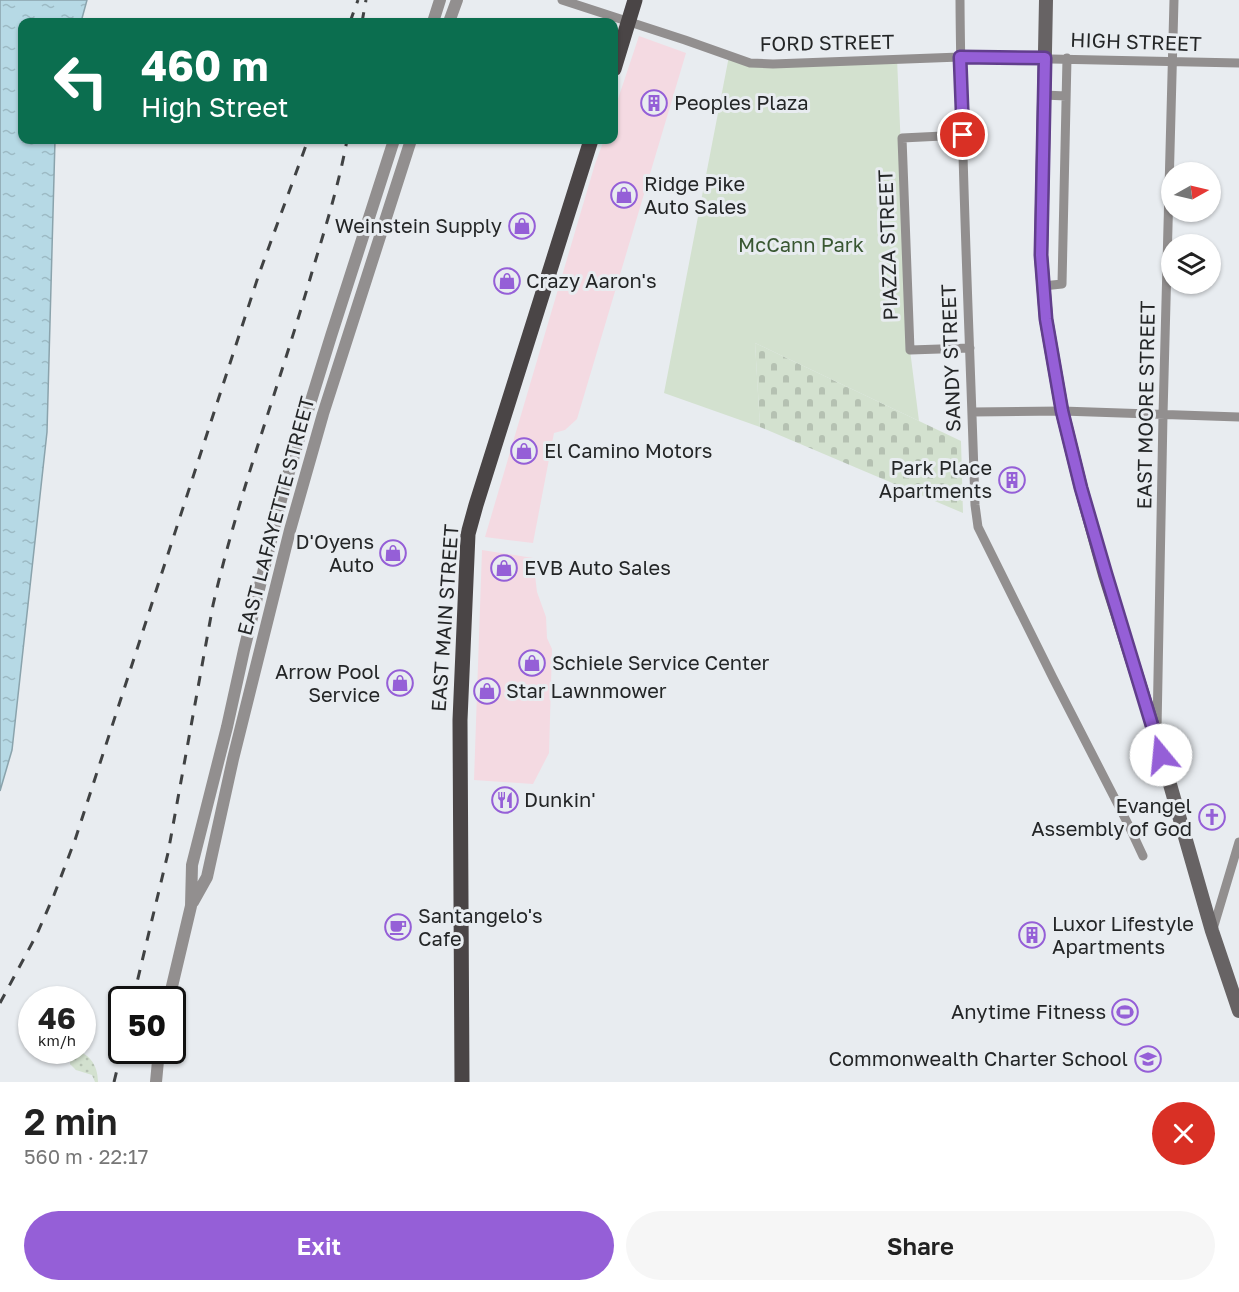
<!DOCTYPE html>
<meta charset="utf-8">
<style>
:root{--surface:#fff;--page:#f6f6f6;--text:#222;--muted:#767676;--accent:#955fd7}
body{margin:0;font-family:"Golos Text",sans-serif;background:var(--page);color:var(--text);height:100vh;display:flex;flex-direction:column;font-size:22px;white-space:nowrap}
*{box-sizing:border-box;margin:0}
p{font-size:20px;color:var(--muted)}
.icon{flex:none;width:33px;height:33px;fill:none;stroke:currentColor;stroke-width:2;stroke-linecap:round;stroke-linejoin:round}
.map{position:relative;height:1082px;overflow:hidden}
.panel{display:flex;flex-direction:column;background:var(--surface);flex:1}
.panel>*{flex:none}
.hud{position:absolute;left:18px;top:18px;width:600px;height:126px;border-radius:12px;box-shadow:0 2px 4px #0004;background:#0b6e4f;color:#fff;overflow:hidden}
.needle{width:39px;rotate:82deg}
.tools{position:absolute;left:1161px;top:162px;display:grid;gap:12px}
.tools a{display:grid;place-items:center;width:60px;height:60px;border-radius:50%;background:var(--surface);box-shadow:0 2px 4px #0004;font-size:30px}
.speed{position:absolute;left:18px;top:986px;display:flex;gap:12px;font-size:30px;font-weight:700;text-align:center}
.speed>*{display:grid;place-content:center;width:78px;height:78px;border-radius:50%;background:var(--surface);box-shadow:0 2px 4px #0004;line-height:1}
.speed small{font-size:15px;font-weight:400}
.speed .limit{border:3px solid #111;border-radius:9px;background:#fff;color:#111}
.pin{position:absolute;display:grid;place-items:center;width:51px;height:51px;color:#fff;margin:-26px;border:3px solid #fff;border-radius:50%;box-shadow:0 2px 6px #0007}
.me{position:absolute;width:66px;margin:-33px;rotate:343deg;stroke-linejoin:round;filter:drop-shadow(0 0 4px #0008)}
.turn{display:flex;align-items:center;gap:21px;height:126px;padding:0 24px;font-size:27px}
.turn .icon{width:78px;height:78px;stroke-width:2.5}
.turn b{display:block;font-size:42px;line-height:51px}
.round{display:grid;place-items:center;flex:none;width:63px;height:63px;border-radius:32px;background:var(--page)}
.headline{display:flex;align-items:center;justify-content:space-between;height:102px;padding:0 24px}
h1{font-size:36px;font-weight:600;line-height:45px}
.cta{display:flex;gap:12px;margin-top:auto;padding:12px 24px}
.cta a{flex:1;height:69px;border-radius:36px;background:var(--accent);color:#fff;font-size:24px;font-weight:600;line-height:69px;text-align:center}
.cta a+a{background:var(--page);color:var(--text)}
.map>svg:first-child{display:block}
.commercial{fill:#f4dae2}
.grass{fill:url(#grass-dots)}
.cemetery{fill:url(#cemetery-stones)}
.park{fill:#d3e1cf}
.water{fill:url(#water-ripples);stroke:#8aa3ac;stroke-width:1.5}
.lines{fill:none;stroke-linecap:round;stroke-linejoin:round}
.minor{stroke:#928f8f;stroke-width:9}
.tertiary{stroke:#928f8f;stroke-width:12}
.secondary{stroke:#676364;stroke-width:14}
.primary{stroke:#4a4546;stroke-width:15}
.rail{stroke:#404243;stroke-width:3;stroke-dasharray:10 10;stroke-linecap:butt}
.route-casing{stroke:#613e8c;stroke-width:15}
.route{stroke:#955fd7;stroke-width:10}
.labels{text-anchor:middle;stroke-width:6;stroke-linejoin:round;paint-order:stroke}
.street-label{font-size:20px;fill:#242627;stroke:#e8ecf0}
.poi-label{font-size:20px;fill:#242627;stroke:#e8ecf0;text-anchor:start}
.park-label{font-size:20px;fill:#395732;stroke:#e8ecf0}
</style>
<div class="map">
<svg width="1239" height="1082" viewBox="0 0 1239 1082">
<defs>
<pattern id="grass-dots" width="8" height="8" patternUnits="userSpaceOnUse" patternTransform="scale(1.5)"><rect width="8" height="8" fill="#d3e1cf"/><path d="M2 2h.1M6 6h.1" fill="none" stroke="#b5c1b2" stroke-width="1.8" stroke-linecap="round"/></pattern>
<pattern id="cemetery-stones" width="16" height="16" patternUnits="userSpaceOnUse" patternTransform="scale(1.5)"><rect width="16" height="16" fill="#d3e1cf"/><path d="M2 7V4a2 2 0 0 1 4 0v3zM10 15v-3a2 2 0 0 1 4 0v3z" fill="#b5c1b2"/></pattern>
<pattern id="water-ripples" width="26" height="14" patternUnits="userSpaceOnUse" patternTransform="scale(1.5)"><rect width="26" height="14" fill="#b6d9e5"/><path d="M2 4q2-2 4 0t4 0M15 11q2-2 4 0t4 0" fill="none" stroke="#9cbac4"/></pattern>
</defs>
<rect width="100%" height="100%" fill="#e8ecf0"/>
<path class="commercial" d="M639 36 686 53 577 419 565 430 554 433 533 543 485 537 595 164 604 140H614V111Z
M482 550 533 558 537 592 546 617 547 638 552 649 549 753 533 784 474 780Z"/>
<path class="grass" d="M70 1050C88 1051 98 1064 98 1082H95L92 1075 76 1070 70 1064Z"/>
<path class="cemetery" d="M755 343 961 441 963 513 760 427Z"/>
<path class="park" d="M729 56 750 63 897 59 910 350 919 421 755 343 760 427 664 393Z"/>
<path class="water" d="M0 0H87L81 22H22V140H55L47 432 12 750 0 791Z"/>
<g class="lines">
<path class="minor" d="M562 0 685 40 750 63 773 64 960 57 1239 63
M960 0C961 168 970 337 975 505L978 527 1053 678 1129 826 1143 856
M1044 95 1066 96
M963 135 902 138 910 350 970 348
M1043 286 1062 284 1067 58
M972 412 1062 411 1239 417
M1157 729 1163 415 1174 0
M1213 929 1239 842"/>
<path class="tertiary" d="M433 22 440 0
M449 22 457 0
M193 902 207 877 233 759 290 530 323 414 411 140
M169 999 191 906 192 865 227 727 244 650 284 488 331 336 394 140
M156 1082 159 1050"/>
<path class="secondary" d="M1046 0 1041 255 1046 319 1062 411 1081 488 1105 575 1157 739 1212 931 1239 1011"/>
<path class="primary" d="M614 69 635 0
M462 1082 460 720 468 534 476 505 591 140"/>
<path class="rail" d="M350 22 358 0
M362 22 366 0
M133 999 168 853 213 605C239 492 280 383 312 272 325 229 339 184 347 140
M0 1003 37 934 54 895 75 840 259 274 308 140
M114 1082 122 1049"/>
</g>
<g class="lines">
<g class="route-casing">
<path id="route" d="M963 135 960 57 1045 58 1041 255 1046 319 1062 411 1081 488 1106 574 1161 755"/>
</g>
<use href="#route" class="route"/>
</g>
<defs>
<g id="building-ring" transform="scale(1.35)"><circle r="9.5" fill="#e8ecf0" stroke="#955fd7" stroke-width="1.5"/><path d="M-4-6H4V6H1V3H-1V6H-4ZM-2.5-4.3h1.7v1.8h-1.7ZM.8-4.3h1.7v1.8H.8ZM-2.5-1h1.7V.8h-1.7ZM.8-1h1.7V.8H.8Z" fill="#955fd7"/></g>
<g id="shop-ring" transform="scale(1.35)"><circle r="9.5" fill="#e8ecf0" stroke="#955fd7" stroke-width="1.5"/><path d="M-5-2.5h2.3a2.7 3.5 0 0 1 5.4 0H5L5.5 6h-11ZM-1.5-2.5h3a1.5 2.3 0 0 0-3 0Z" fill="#955fd7"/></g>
<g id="restaurant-ring" transform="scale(1.35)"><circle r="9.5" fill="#e8ecf0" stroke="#955fd7" stroke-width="1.5"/><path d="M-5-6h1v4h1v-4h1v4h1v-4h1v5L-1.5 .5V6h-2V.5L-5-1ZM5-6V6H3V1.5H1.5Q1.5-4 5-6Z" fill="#955fd7"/></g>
<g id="church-ring" transform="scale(1.35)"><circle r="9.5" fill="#e8ecf0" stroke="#955fd7" stroke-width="1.5"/><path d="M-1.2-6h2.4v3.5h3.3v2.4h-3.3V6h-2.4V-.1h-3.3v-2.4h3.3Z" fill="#955fd7"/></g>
<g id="cafe-ring" transform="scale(1.35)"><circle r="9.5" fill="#e8ecf0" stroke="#955fd7" stroke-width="1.5"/><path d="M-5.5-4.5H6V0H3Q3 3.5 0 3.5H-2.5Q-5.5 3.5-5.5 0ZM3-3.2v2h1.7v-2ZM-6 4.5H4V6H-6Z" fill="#955fd7"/></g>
<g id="stadium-ring" transform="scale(1.35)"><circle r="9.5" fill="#e8ecf0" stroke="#955fd7" stroke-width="1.5"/><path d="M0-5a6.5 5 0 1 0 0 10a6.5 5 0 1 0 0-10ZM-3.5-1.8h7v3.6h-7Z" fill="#955fd7"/></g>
<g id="school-ring" transform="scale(1.35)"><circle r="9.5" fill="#e8ecf0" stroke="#955fd7" stroke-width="1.5"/><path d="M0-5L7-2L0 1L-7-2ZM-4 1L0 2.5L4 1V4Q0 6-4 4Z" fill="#955fd7"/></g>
</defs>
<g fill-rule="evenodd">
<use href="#building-ring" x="654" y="103"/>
<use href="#shop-ring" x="624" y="195"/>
<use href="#shop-ring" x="522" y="226"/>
<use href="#shop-ring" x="507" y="281"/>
<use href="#shop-ring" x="524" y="451"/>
<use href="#building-ring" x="1012" y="480"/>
<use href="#shop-ring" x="393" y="553"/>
<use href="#shop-ring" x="504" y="568"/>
<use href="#shop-ring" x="532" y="663"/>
<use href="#shop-ring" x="400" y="683"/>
<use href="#shop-ring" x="487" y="691"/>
<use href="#restaurant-ring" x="505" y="800"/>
<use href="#church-ring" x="1212" y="817"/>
<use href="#cafe-ring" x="398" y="927"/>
<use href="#building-ring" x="1032" y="935"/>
<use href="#stadium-ring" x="1125" y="1012"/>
<use href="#school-ring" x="1148" y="1059"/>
</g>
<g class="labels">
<g class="street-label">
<text transform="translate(1136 42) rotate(2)" y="7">HIGH STREET</text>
<text transform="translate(827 43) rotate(-1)" y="7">FORD STREET</text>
<text transform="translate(888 245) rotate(-92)" y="7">PIAZZA STREET</text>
<text transform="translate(951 358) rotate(-92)" y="7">SANDY STREET</text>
<text transform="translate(1146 405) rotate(-89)" y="7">EAST MOORE STREET</text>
<text transform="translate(276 516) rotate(-75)" y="7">EAST LAFAYETTE STREET</text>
<text transform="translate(445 618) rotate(-86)" y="7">EAST MAIN STREET</text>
</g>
<g class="poi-label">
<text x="674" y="110">Peoples Plaza</text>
<text x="644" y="191">Ridge Pike<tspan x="644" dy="23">Auto Sales</tspan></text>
<text x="502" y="233" text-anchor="end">Weinstein Supply</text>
<text x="526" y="288">Crazy Aaron's</text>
<text x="544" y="458">El Camino Motors</text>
<text x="992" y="475" text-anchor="end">Park Place<tspan x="992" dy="23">Apartments</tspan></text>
<text x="374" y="549" text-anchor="end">D'Oyens<tspan x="374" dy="23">Auto</tspan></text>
<text x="524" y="575">EVB Auto Sales</text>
<text x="552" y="670">Schiele Service Center</text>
<text x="380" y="679" text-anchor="end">Arrow Pool<tspan x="380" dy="23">Service</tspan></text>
<text x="506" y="698">Star Lawnmower</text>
<text x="524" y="807">Dunkin'</text>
<text x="1192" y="813" text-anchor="end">Evangel<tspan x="1192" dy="23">Assembly of God</tspan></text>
<text x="418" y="923">Santangelo's<tspan x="418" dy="23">Cafe</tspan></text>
<text x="1052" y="931">Luxor Lifestyle<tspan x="1052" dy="23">Apartments</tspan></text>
<text x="1106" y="1019" text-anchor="end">Anytime Fitness</text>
<text x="1128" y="1066" text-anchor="end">Commonwealth Charter School</text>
</g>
<g class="park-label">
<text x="801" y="252">McCann Park</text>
</g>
</g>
</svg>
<div class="tools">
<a><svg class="needle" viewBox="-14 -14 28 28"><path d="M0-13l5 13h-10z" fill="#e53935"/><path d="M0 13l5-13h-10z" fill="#767676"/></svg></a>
<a><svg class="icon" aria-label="layers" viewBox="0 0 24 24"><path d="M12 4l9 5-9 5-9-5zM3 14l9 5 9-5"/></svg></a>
</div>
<div class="speed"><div>46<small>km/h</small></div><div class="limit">50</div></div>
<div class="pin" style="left:963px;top:135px;background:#d93025"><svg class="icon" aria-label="arrive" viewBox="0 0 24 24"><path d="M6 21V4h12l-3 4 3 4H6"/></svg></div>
<svg class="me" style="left:1161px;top:755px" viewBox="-20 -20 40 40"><circle r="19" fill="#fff"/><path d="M0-13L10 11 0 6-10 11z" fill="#955fd7"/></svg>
<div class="hud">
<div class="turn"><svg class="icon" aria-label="left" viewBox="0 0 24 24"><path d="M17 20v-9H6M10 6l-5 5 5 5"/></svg><div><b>460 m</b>High Street</div></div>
</div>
</div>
<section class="panel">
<div class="headline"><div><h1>2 min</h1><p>560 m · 22:17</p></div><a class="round" style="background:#d93025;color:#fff"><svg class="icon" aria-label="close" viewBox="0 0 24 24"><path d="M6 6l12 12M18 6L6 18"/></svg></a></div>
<div class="cta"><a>Exit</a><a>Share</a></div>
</section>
